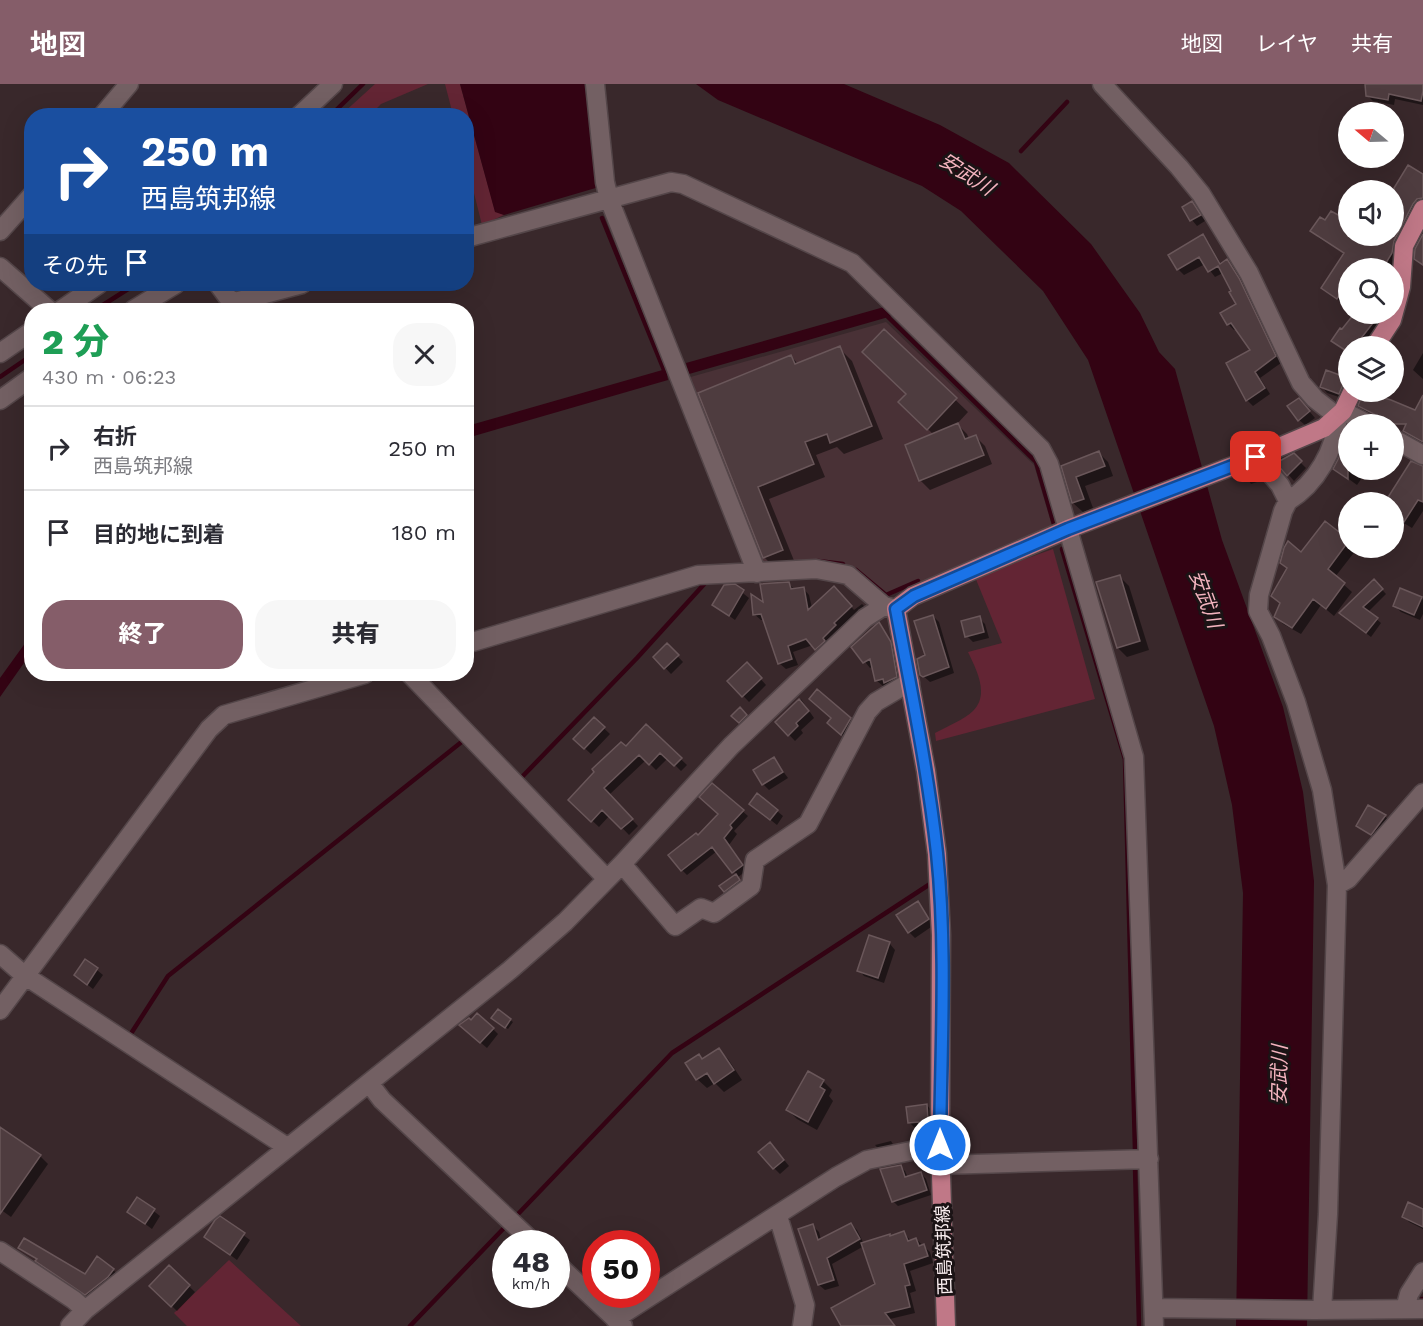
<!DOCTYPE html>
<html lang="ja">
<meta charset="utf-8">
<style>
:root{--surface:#fff;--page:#f7f7f7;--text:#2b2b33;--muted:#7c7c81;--line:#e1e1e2;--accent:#855d69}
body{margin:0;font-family:"Work Sans","Noto Sans JP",sans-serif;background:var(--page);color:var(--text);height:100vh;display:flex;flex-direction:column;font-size:22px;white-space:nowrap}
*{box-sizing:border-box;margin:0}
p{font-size:20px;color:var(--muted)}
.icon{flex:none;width:33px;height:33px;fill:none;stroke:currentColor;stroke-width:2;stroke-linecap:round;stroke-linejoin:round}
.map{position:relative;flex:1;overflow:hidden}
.panel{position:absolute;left:24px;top:219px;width:450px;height:378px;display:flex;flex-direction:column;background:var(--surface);border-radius:24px;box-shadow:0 6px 24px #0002}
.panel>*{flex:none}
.hud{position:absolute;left:24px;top:24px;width:450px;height:183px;border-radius:24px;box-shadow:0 6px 24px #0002;background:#1a4fa0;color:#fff;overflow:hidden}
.needle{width:39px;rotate:289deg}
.tools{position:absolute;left:1338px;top:18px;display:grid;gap:12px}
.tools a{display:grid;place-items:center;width:66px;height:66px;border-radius:50%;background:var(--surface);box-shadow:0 6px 24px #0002;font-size:30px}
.speed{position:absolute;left:492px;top:1146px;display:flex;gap:12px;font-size:30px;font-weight:700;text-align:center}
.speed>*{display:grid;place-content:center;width:78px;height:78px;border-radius:50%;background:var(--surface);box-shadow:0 6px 24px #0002;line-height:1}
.speed small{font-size:15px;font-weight:400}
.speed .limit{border:9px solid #d22;background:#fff;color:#111}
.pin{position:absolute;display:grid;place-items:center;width:51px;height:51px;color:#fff;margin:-26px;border-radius:12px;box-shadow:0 3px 9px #0006}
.me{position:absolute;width:66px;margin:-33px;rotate:0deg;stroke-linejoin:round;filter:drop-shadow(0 0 4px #0008)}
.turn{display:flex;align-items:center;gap:21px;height:126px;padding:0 18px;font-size:27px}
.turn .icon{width:78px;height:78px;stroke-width:2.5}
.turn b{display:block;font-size:42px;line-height:51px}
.then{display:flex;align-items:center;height:57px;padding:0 18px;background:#0003;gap:12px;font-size:22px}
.round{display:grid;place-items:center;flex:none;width:63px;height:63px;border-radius:24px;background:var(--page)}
.summary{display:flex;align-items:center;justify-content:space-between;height:102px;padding:0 18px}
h1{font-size:36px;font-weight:800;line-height:45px;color:#1e9e55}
.button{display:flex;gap:12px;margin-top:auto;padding:12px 18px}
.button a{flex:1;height:69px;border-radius:24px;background:var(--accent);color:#fff;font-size:24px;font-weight:800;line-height:69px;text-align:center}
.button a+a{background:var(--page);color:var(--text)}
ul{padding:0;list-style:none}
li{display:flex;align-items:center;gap:18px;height:84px;padding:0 18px;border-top:2px solid var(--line)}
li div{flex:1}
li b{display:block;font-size:22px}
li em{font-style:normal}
header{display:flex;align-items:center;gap:36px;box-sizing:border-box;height:84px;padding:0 30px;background:var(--accent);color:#fff}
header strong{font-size:28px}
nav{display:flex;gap:33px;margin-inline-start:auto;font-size:21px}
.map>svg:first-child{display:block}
.built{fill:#493136}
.green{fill:#632534}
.water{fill:#330313}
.shadow{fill:#0007}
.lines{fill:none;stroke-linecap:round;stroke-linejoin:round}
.stream{stroke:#330313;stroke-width:4.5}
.building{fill:#4e3c3f;stroke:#6a575a;stroke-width:1.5}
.minor-casing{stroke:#544649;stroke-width:21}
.major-casing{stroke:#544649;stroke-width:21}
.minor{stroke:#736063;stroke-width:18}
.major{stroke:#c07887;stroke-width:18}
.route-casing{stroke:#114b97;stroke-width:15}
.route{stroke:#1a73e8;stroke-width:10}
.labels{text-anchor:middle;stroke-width:6;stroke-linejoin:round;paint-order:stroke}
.street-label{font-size:18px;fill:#fbeff1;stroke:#1b1315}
.water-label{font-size:20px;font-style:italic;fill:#f3b3be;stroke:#1b1315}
</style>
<header>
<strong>地図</strong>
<nav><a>地図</a><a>レイヤ</a><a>共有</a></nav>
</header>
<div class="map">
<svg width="1423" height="1242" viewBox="0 0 1423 1242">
<rect width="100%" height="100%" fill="#39282b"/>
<path class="built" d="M886 238 1034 381 1053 445 886 513 851 486 761 480 687 294Z"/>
<path class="green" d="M375 0H428L381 20 370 31H341Z
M445 0H460L495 127 504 131 482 141 467 81 466 32 453 31Z
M1053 465 1095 615 936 657 935 649C946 643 965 635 973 627 990 610 976 585 968 568L1002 559 975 493Z
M229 1176 301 1242H187L174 1229Z"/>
<path class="water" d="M460 0H587L599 103 504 131 495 128Z
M696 0H844L940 41 1009 79 1091 160 1140 229 1159 268 1175 285 1222 456 1283 623 1303 708 1314 797 1307 1242H1236L1243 809 1232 721 1214 642 1088 276 1043 207 961 127 922 102 718 16Z
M884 223 892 232 689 290 686 279Z
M666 285 668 296 467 354V342Z
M31 551V569L0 613V594Z"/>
<path class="shadow" d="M1369 0H1423V21L1395 15 1394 21 1373 17 1367 11Z
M1408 83 1423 92V125L1394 184H1348V216L1345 221 1322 204 1345 170 1319 154 1312 147 1326 138 1341 134 1342 132 1348 136V152H1394V107Z
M1192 119 1205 137 1197 142 1192 136Z
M1203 152 1209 159 1221 180 1227 177 1233 183 1245 202 1281 279 1260 294 1270 310 1253 322 1247 316 1252 267 1237 245 1234 246 1228 240 1238 221 1223 189 1215 193 1205 180 1184 191 1178 185Z
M1356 230H1391L1368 262H1348V269L1333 257Z
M884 247 968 328 957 340 967 350 969 355 975 352 985 362 992 380 930 406 920 396 934 351 900 318 908 310Z
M840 265 852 277 883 355 844 370 837 363 816 371 825 393 769 415 795 479 777 486 765 474 700 309 791 272 798 280Z
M1423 269V295L1413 286Z
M1346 294 1348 297V307L1345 315 1327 309 1322 303Z
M1304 321 1315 334 1305 341 1299 336Z
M1360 322 1415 327 1423 324V359L1405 347 1408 340 1366 328Z
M1348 359V386H1364L1366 388 1357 401 1335 385Z
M1099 369 1108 378 1113 392 1085 402 1093 424 1083 428 1073 419 1063 383Z
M1293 371 1306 384 1294 397 1278 379Z
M1411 379 1423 384V427L1412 444 1394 433V418H1387Z
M1252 388 1260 397 1251 400 1245 391Z
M1325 439 1348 457V464H1368L1372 467 1367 474 1356 466 1335 493 1352 508 1334 532 1321 521 1301 550 1283 540 1275 532 1301 470Z
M1119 492 1129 502 1149 566 1127 573 1118 564Z
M1374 497 1386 510 1368 528 1381 539 1371 553 1346 534Z
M788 499 795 506 803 504 809 511 812 524 840 510 854 526 862 520 866 524 858 528 839 546 842 548 823 571 813 561 793 568 798 581 786 585 779 579 765 536H761L754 530Z
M734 502 749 514 735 536 714 521Z
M1421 514 1423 516V530L1420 536 1401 528 1395 522Z
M933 532 939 538 954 589 930 598 921 590 927 572Z
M979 534 985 540 989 554 973 558 967 552Z
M879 541 896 565 902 599 883 602 877 597 873 582 870 584 853 563Z
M667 561 683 578 671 590 655 573Z
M747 580 766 601 749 618 729 597Z
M801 615 814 634 801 646 803 649 795 657 777 638Z
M740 625 748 634 742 641 733 632Z
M594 635 610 650 591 670 575 655Z
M833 635H850L856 641 848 656 835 645Z
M646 642 687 681 681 687 668 674 656 686 646 676 609 711 638 742 629 751 610 731 599 743 570 716Z
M774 675 788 694 769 706 763 700Z
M712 701 748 732 734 747 737 750 729 761 747 786 737 794 741 798 731 813 722 802 737 791 717 767 687 791 682 786 698 753 720 731Z
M751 720 777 727 783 732 777 741Z
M1385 732 1390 738 1377 756 1358 742Z
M917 818 934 841 915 854 909 848Z
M870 853 890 860 895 866 884 899 864 892 859 886Z
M97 886 103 891 93 905 75 891Z
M496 936H510L513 938 508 945Z
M493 945 498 950 487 964 467 947Z
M719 966 728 975 742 996 724 1008 715 999 707 1004 697 995 703 976Z
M823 997 832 1006 829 1012 833 1017 817 1046 797 1035 788 1026Z
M927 1021 931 1026 933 1056 929 1057 924 1052 921 1042 914 1043 910 1039Z
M0 1045 40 1072 48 1080 11 1133 0 1125Z
M891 1057 894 1062 878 1065 876 1062 875 1061Z
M776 1066 789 1082 780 1090 774 1084Z
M900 1082 905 1087 908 1094 921 1089 926 1095 931 1111 898 1122 893 1117Z
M138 1115 160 1132 152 1145 129 1128Z
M1423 1127V1145L1409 1138 1404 1132Z
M220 1134 250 1156 237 1176 206 1153Z
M851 1140 857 1146 864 1160 904 1149 911 1157 916 1155 930 1168 933 1179 910 1187 916 1207 910 1209 915 1229 890 1235 895 1242H843L877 1201 864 1162 832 1180 839 1202 825 1206 819 1201 813 1142 819 1148 821 1156Z
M20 1164 85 1192 113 1186 119 1191 92 1216Z
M169 1183 195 1208 177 1227 151 1202Z"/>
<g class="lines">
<path class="stream" d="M330 32 363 0
M1021 67 1067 18
M602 134 664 286
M95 226 136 200
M888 233 1036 378 1054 440
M0 293 32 271
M1062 465 1125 675 1135 1066
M818 477 843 480
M856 486 886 511 918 497
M521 694 637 574 707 497
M132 948 168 892 464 656 465 657
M1135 1082 1139 1242
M519 1129 672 969 930 800
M1422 1215H1423
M410 1242 504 1144"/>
</g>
<path class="building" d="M1365 0H1423V7L1421 17 1389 10 1388 16 1366 12Z
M1408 81 1423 90V114L1417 115 1413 120 1394 157 1392 169 1383 184H1348V198L1337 215 1321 204 1344 169 1310 147 1320 133 1325 136 1331 127 1340 132 1348 117V152H1394V104Z
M1192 117 1201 131 1190 137 1182 123Z
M1203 150 1220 180 1227 175 1239 194 1276 272 1255 288 1265 304 1246 317 1226 279 1250 266 1231 239 1227 241 1220 229 1236 220 1229 208 1231 207 1218 182 1208 188 1199 173 1177 186 1168 171Z
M1423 150V181L1414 175 1415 165Z
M1354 230H1380L1355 262H1348V268L1331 257 1340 244 1342 245Z
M884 245 957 314 927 346 898 318 906 310 862 268Z
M840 262 872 342 830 359 827 350 805 358 814 380 758 403 783 466 763 474 698 309 791 271 795 280Z
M1326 286 1348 294V298L1342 303 1339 310 1320 303Z
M1363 308 1391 316 1415 326 1423 311V358L1403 347 1406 340H1379L1378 334 1374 330 1358 322Z
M1299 314 1310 327 1298 337 1287 322Z
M958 339 965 355 976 351 984 371 919 397 905 361Z
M1348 356V395L1333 385Z
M1099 367 1105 382 1076 393 1084 415 1072 419 1061 382Z
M1294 369 1302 377 1287 392 1276 379Z
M1411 377 1423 382V418L1418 416 1404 438 1394 431V418H1385Z
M1325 437 1348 455V458L1328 485 1345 499 1326 525 1313 515 1292 544 1274 533 1280 519 1271 512 1287 484 1280 479 1284 464 1288 457 1301 468Z
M1120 491 1140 557 1117 564 1096 498Z
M1374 495 1383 505 1363 523 1378 534 1366 549 1339 529Z
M789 498 791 505 804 503 808 526 834 502 852 522 834 539 836 541 823 554 825 557 815 566 806 555 788 562 792 575 778 580 761 530 753 531 751 510 763 518 760 500Z
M735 500 744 506 729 532 712 521 724 501Z
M1400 504 1422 513 1414 531 1393 522Z
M933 531 949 583 923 593 920 591 917 575 925 571 914 537Z
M980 532 984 548 965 553 961 537Z
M879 538 891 558 897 593 884 599 883 595 875 597 870 575 863 579 851 563Z
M667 559 679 571 664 585 653 573Z
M747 578 762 594 742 613 727 597Z
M817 605 851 634 841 651 827 639 831 634 809 615Z
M799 615 809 627 796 639 798 642 788 652 775 638Z
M740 623 747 631 739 639 731 632Z
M594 633 605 643 584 665 573 655Z
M646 640 682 674 674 682 660 669 649 681 639 671 604 704 633 735 621 745 602 726 591 738 568 716 594 688 592 685 621 658 626 662Z
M774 673 783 688 762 701 753 686Z
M712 699 744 726 730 741 732 744 724 754 743 781 732 789 712 763 681 787 668 771 696 749 698 751 718 730 699 713Z
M757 709 778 726 770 736 749 720Z
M1368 721 1386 731 1371 751 1356 742Z
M736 790 740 796 724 808 719 802Z
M918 817 929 835 908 849 896 831Z
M869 851 890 858 878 894 857 887Z
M85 875 98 884 87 901 74 891Z
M498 925 511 935 505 944 491 934Z
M477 929 494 944 480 959 459 941 469 934 471 936Z
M719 964 734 986 714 1000 707 989 696 996 685 979 699 970 702 975Z
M808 987 824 996 820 1003 825 1006 808 1038 786 1026Z
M927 1020 929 1052 923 1053 919 1038 908 1039 906 1023Z
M0 1043 41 1071 0 1130Z
M770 1058 784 1076 773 1085 758 1068Z
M901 1081 905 1093 921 1088 927 1106 892 1118 880 1085Z
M137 1113 155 1125 145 1140 127 1128Z
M1408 1118 1423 1125V1143L1402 1133Z
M220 1132 245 1149 230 1171 204 1153 215 1136Z
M851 1139 860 1155 827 1174 834 1196 818 1201 798 1145 813 1140 818 1156Z
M904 1147 908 1157 916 1154 919 1162 924 1160 928 1172 904 1180 910 1201 905 1202 910 1223 885 1229 895 1242H841L831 1224 875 1200 861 1159 890 1150V1152Z
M24 1154 85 1190 97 1172 114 1185 108 1193 85 1211 35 1177 37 1175 18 1164Z
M169 1181 190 1201 171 1223 149 1202Z"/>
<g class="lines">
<g class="minor-casing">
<path id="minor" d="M595 0 605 98 609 115 757 489
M1102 0 1179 83 1201 110 1249 189 1301 299 1315 315 1338 333C1335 366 1317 399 1288 417
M102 32 129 0
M299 32 333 0
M0 147 32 111
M466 154 671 98 683 100 852 179 1041 365 1049 380 1134 673 1154 1242
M0 183 49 226
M218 200 229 215 235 218 302 200
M61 226 99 200
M133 226 176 200
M0 269 32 247
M0 316 32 293
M1343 327 1368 340
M1394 355 1423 371
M1256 373 1280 401 1288 417 1283 427 1259 511 1258 527 1271 552 1296 618 1322 706 1337 801 1328 1130 1322 1226
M466 560 698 491 816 485 848 491 884 522 895 525
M410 590 607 795
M622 780 675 842 701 824 714 829 751 802 755 776 808 740 867 628 876 618 910 598
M1337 801 1348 795 1423 709
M0 870 24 891 287 1063
M0 926 209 645 224 631 365 590
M369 999 382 1016 535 1160
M941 1081 1149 1075
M778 1132 805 1221 802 1242
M0 1167 74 1216 85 1226
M556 1179 623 1242
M1154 1224 1314 1226 1423 1225
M1405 1225 1409 1210 1423 1188
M615 1235 836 1093 867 1076 940 1061
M70 1242 85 1226 510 886 565 838 622 780 731 662 865 534 884 522"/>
</g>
<g class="major-casing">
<path id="major" d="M1375 262 1392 236 1401 203 1404 162 1423 125
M946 1242 940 1061 941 851 937 770 926 687 896 525 913 512 1068 445 1256 373 1324 344 1343 327 1352 308"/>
</g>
<use href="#minor" class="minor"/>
<use href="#major" class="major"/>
</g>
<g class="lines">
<g class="route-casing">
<path id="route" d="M940 1061C941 964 947 865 937 769 928 687 911 606 896 525L914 512 1068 445 1256 373"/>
</g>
<use href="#route" class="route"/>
</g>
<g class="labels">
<g class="street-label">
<text transform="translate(944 1166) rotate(-92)" y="6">西島筑邦線</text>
</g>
<g class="water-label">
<text transform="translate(967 90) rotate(33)" y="7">安武川</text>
<text transform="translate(1206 515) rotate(70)" y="7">安武川</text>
<text transform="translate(1279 991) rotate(-89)" y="7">安武川</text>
</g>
</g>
</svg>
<div class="tools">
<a><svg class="needle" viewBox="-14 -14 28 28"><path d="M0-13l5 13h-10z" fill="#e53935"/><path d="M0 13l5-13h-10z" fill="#7c7c81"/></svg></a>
<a><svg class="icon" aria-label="sound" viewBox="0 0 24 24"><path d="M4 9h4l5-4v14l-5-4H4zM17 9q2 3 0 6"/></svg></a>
<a><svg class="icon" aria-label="search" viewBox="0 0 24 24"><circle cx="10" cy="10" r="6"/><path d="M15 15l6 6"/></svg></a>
<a><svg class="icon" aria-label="layers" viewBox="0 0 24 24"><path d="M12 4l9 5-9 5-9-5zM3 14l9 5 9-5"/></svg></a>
<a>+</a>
<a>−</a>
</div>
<div class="speed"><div>48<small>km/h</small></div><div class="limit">50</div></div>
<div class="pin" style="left:1256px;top:373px;background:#d93025"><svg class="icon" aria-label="arrive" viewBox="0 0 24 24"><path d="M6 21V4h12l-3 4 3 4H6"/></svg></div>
<svg class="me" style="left:940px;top:1061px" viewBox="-20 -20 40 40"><circle r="17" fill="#1a73e8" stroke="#fff" stroke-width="3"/><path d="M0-11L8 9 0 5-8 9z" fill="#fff"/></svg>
<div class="hud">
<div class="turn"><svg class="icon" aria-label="right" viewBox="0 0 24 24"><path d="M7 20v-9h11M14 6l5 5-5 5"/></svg><div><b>250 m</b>西島筑邦線</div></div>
<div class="then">その先<svg class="icon" aria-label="arrive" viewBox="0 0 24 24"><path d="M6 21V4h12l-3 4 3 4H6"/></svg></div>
</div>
<section class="panel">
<div class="summary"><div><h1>2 分</h1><p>430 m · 06:23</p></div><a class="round"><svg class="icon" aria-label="close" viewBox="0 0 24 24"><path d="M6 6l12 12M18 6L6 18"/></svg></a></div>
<ul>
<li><svg class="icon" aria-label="right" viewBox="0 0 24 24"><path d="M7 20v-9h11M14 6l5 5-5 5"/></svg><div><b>右折</b><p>西島筑邦線</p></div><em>250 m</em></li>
<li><svg class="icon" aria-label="arrive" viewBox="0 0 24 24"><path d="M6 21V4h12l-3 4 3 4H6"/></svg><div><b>目的地に到着</b></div><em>180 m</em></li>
</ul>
<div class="button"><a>終了</a><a>共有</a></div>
</section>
</div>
